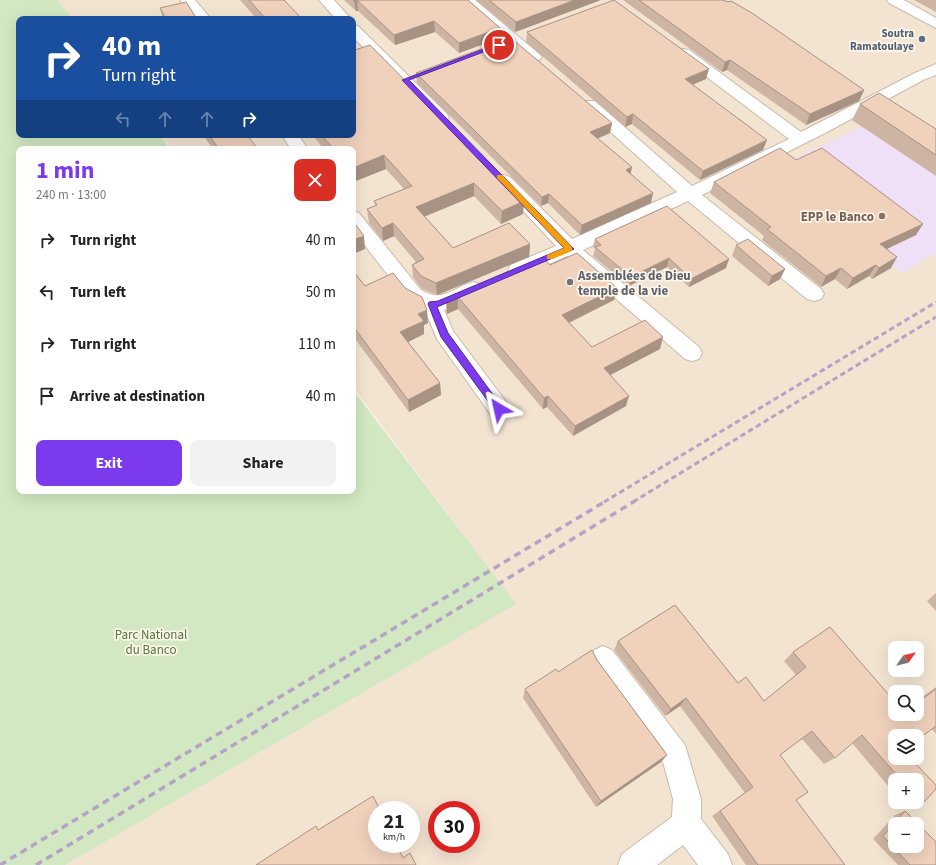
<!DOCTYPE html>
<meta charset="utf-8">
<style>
:root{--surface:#fff;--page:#f2f2f2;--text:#222;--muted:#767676;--accent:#7c3aed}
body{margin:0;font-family:"Source Sans 3",sans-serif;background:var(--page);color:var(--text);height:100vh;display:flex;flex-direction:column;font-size:15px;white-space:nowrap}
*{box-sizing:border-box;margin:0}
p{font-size:13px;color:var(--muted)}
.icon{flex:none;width:22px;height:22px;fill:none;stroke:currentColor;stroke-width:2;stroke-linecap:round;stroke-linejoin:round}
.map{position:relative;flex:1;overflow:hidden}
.drawer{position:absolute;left:16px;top:146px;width:340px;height:348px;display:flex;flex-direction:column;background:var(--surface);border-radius:8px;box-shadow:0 4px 16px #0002}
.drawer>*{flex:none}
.hud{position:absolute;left:16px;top:16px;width:340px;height:122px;border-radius:8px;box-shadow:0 4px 16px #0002;background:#1a4fa0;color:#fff;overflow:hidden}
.needle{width:26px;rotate:56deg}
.fabs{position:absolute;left:888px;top:641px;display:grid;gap:8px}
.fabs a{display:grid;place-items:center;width:36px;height:36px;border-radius:8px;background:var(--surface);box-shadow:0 4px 16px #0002;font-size:20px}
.speed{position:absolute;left:368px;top:801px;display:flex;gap:8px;font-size:20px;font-weight:700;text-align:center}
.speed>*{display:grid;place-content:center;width:52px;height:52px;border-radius:50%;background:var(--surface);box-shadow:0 4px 16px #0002;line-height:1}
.speed small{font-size:10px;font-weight:400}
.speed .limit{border:6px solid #d22;background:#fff;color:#111}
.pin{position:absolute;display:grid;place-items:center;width:34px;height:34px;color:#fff;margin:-17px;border:2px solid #fff;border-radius:50%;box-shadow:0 1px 4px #0007}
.me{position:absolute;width:44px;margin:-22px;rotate:324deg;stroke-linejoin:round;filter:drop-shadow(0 0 3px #0008)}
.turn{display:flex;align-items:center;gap:14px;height:84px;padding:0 20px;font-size:18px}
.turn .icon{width:52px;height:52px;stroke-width:2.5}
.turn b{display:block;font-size:28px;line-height:34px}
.lanes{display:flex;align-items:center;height:38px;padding:0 20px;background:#0003;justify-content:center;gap:20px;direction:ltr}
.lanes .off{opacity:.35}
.round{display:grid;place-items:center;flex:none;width:42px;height:42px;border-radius:8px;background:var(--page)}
.summary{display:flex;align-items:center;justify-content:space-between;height:68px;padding:0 20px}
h1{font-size:24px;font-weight:700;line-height:30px;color:var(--accent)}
.cta{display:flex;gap:8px;margin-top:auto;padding:8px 20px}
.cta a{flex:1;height:46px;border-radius:8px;background:var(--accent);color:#fff;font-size:16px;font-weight:700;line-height:46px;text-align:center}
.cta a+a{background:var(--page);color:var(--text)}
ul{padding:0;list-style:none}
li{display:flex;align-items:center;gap:12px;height:52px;padding:0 20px}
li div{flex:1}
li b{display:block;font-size:15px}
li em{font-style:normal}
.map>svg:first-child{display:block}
.residential{fill:#f3e4d2;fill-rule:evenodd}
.education{fill:#efe0f7}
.green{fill:#d1e8c2}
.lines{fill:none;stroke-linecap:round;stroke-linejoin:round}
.street-casing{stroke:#ccbaaa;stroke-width:2}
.secondary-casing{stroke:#d1bcaa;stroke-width:2}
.street{fill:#fff;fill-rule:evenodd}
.secondary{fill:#fff;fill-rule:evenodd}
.rail-far1{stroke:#b5a2c4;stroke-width:3;stroke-dasharray:5.5 3.5;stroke-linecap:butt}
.rail{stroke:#b5a2c4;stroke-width:3.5;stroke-dasharray:7 5;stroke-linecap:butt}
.wall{fill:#ceb4a2}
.shaded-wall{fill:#a89284}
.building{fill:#f0d1bc;stroke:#a89284;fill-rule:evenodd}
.route{fill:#7c3aed;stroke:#51269a}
.slow{fill:#f59e0b}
.service-dot{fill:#5c6f8a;stroke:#fef6e9;stroke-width:1.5}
.education-dot{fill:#8d6e63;stroke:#fef6e9;stroke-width:1.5}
.worship-dot{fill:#6b7280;stroke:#fef6e9;stroke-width:1.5}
.labels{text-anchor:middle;stroke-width:3.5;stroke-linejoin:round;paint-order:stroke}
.far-service-label{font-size:11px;font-weight:bold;fill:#4e5e75;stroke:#fef6e9;text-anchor:end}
.education-label{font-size:13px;font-weight:bold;fill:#785e54;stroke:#fef6e9;text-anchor:end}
.worship-label{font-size:13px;font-weight:bold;fill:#5b616d;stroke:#fef6e9;text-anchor:start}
.park-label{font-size:13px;fill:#527842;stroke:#fef6e9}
</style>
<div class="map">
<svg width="936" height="865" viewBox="0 0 936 865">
<rect width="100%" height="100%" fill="#fbf2e3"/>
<path class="residential" d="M58 0H936V865H65L515 604 353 387V149H172L161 135H353V19H72ZM895 648H917V670H895ZM895 692H917V714H895ZM895 736H917V758H895ZM895 780H917V802H895ZM377 810H411V844H377ZM437 810H471V844H437ZM895 824H917V846H895Z"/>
<path class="education" d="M888 114 936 146V253L902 273 769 171Z"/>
<path class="green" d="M0 0H58L72 19H19V135H160L170 149H19V491H353V390L516 604 65 865H0Z"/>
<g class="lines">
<g class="street-casing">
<path id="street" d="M180 0H195L211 19H196Z
M319 0H334L351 19H336Z
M459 0H475L539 54 542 57 539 60H529Z
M887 0H904L936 18V28L889 3Z
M353 25 358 26 447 114 449 117 447 120 441 122 435 120 353 37Z
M684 49 689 50 801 132 915 73H925L928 76 925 79 827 132 702 195 821 289 824 294 821 299 814 301 807 299 688 201 583 250 699 347 702 353 699 359 692 361 685 359 567 256 524 275 517 277 510 275 508 270 510 265 556 246 495 181 498 177 504 175 510 177 572 239 677 192 583 107 581 104 583 101H595L692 186 789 139 679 56 677 53 679 50Z
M282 135H298L308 149H291Z
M353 211 359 213 421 290C443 303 452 288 473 282L480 284 483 289 480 294 444 310 453 331 507 403 510 409 507 415 499 418 491 415 437 339 424 308 407 300 353 230Z
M603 646 612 650 685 745 701 799V819L728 854 732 865H698L683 845 657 865H618L622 854 672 817 673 799 663 762 594 668 590 659 594 650Z"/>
</g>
<g class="secondary-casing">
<path id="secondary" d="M936 64V75L920 81 915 79 912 76 915 73Z"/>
</g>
<use href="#street" class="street"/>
<use href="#secondary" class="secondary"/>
<path class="rail-far1" d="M604 502 936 302
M633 502 936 317"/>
<path class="rail" d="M0 865 606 501
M36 865 635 501"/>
</g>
<path class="wall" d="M240 0H284L302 19H257Z
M344 0H468L500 28V38L459 53 435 32 395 45 358 11H356Z
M476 0H601L515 32Z
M623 0H723L864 90 859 101 806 125 727 70 722 72Z
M914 0H936V12Z
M160 8 197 19H163Z
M527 32 706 79 693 84 763 150 700 180 632 124 625 127 526 42Z
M416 73 612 123 610 133 597 139 632 167 630 173 651 203 580 235 548 203 541 206 417 83Z
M860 104 936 129V176L852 120Z
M203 135H247L257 149H213Z
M309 135H353L524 201 523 214 501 224 474 196 424 217 453 248 530 244 529 257 437 295 422 289 413 277 412 265 416 262 394 236 383 241 369 223 367 209 375 206 374 201 404 189 386 169 353 182V149H324L313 136 311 137Z
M796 160 916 235 887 249 891 268 872 279 869 276 847 289 835 279 821 287 762 240 764 236 710 193 714 182Z
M595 239 726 268 689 287 667 267 629 286 593 256 595 249 593 247Z
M736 245 785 269 780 279 768 286 732 256Z
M550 265 617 288 614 300 569 323 592 347 660 349 610 375 626 406 573 436 547 407 543 409 458 309 447 314 446 311V299Z
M353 271 365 286 428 323 424 325V334L408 342 440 383 441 395 409 412 353 336Z
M936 593V611L927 601Z
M675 605 738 683 746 677 764 701 796 675 784 661 793 652 830 627 895 702V714H917V701L936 687V734L932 729 917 740V736H895V758H910L936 785V789L922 804 908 809 902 802H917V780H895V794L852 743 835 758 824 764 802 739 780 755 808 792 796 800 845 865H746L712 816 745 793 680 706 665 716 614 650 618 641Z
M597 660 667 755 661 762 596 807 523 698 525 689 558 672Z
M905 811 936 865H898L873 839 895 815Z"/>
<path class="shaded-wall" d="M357 0 358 11H356L354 1Z
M575 0H601L515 32 516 22Z
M434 21 435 32 395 45 394 35Z
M500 28V38L459 53V43Z
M730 60 727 70 722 72 725 62Z
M709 69 706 79 683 89 685 79Z
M864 90 859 101 806 125 810 114Z
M633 114 632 124 625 127 627 117Z
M612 123 610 133 589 142 590 132Z
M767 140 763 150 700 180 703 171Z
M384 155 386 169 353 182V168Z
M632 167 630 177 626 170Z
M474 183V196L416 220V207Z
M653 193 651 203 580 235 582 225Z
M549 194 548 203 541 206 542 197Z
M524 201 523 214 501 224 502 211Z
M393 223 394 236 383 241 382 228Z
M923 224 916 235 874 255 880 244Z
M364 236 365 249 353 254V240Z
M530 244 529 257 437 295 436 283Z
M897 257 891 268 872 279 879 268Z
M669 258 667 267 629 286 631 277Z
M729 259 726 268 689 287 691 279Z
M876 265 869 276 847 289 853 278Z
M841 268 835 279 821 287 826 276Z
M785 269 780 279 768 286 772 276Z
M617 288 614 300 560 327 562 315Z
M458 297V309L447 314V302Z
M427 310 428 323 424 325V334L402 345 400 332 418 314Z
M663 337 660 349 601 380 604 368Z
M440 383 441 395 409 412 408 400Z
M548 396 547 407 543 409 544 398Z
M629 396 626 406 573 436 575 426Z
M686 698 680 706 665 716 671 709Z
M667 755 661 762 596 807 601 801Z"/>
<path class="building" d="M249 0H284L302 19H266Z
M353 0H468L500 28 459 43 434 21 394 35 357 0 354 1Z
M489 0H575L516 22Z
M614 0 709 69 685 79 767 140 703 171 633 114 627 117 527 32Z
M639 0H723L728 2 731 1 752 13 864 90 810 114 730 60 725 62Z
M186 2 197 19H166L160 8Z
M511 38 612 123 590 132 632 167 626 170 653 193 582 225 549 194 542 197 416 73Z
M370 45 524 201 502 211 474 183 416 207 453 248 509 223 530 244 436 283 421 276 412 265 424 259 393 223 382 228 367 209 377 205 374 201 412 186 384 155 353 168V149H334L321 135H353V47L355 50Z
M879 93 936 129V155L860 104Z
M209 135H247L257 148 255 149H219Z
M780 148 796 160 822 148 923 224 880 244 897 257 879 268 876 265 853 278 841 268 826 276 767 229 771 227 714 182Z
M667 206 729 259 691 279 669 258 631 277 595 247 601 245 595 239Z
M353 221 364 236 353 240Z
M748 239 785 269 772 276 736 245Z
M577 253 617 288 562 315 592 347 645 320 663 337 604 368 629 396 575 426 548 396 544 398 458 297 447 302 446 299 543 258 550 265Z
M353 271 365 286 393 273 405 288 422 297 427 310 418 314 424 321 400 332 440 383 408 400 353 326Z
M675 605 738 683 746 677 764 701 806 667 793 652 830 627 895 702V714H917V703L936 689V726L917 740V736H895V758H910L936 785V789L922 804 917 798V780H901L862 735 835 758 812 731 780 755 808 792 796 800 845 865H758L720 811 753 787 686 698 671 709 618 641Z
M592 650 597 660 667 755 601 801 525 689 556 669 558 672Z
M373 796 380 810H377V844H396L403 858 410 853 416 865H256L316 826 318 830Z
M905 811 936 842V865H910L883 836ZM895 824H917V846H895Z"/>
<path class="route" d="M497 44 502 45 409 80 574 249 437 307 448 333 502 407V412H496L441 337 428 304 429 302 438 301 564 248 402 80Z"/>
<path class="slow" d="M497 175H502L572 247V251L552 259H547V255L564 248 497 178Z"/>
<circle class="service-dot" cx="922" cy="39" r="4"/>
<circle class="education-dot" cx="882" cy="216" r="4"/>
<circle class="worship-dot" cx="570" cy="282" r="4"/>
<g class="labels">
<g class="far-service-label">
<text x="914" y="37">Soutra<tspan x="914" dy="13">Ramatoulaye</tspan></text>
</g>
<g class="education-label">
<text x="874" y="221">EPP le Banco</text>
</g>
<g class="worship-label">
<text x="578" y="280">Assemblées de Dieu<tspan x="578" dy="15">temple de la vie</tspan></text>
</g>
<g class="park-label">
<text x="151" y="639">Parc National<tspan x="151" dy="15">du Banco</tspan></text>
</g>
</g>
</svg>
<div class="fabs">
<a><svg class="needle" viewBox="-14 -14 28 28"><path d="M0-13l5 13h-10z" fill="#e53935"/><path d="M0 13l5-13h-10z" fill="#767676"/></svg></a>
<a><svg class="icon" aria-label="search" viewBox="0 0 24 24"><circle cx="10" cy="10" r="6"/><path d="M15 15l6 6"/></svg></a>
<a><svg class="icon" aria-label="layers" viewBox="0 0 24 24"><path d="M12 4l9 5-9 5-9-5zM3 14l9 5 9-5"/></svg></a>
<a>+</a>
<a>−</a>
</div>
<div class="speed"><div>21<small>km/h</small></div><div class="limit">30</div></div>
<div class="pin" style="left:499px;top:45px;background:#d93025"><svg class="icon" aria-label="arrive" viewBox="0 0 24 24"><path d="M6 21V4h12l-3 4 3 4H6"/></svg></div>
<svg class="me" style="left:499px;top:409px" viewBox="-20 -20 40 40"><path d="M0-17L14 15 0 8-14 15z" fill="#7c3aed" stroke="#fff" stroke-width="4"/></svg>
<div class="hud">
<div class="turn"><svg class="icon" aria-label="right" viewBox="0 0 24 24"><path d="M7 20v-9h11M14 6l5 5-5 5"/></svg><div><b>40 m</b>Turn right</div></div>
<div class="lanes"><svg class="icon off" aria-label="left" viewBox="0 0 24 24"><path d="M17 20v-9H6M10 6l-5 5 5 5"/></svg><svg class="icon off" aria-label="ahead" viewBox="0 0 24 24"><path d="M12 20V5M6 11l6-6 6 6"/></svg><svg class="icon off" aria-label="ahead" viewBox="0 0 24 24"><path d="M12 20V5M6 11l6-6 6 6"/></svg><svg class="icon" aria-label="right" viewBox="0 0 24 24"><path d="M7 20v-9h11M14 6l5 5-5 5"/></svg></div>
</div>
<section class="drawer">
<div class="summary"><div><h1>1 min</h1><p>240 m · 13:00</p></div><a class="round" style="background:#d93025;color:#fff"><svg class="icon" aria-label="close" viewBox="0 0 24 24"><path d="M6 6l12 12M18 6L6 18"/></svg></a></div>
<ul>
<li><svg class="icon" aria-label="right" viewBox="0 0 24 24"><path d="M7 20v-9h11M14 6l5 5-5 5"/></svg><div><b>Turn right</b></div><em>40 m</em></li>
<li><svg class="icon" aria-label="left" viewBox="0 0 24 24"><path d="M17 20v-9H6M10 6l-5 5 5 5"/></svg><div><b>Turn left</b></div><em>50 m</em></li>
<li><svg class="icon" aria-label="right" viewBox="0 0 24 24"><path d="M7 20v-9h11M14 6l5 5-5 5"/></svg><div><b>Turn right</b></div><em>110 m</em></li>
<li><svg class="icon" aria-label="arrive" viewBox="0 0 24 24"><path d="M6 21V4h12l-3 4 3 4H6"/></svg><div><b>Arrive at destination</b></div><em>40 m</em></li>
</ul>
<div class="cta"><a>Exit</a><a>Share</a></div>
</section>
</div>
